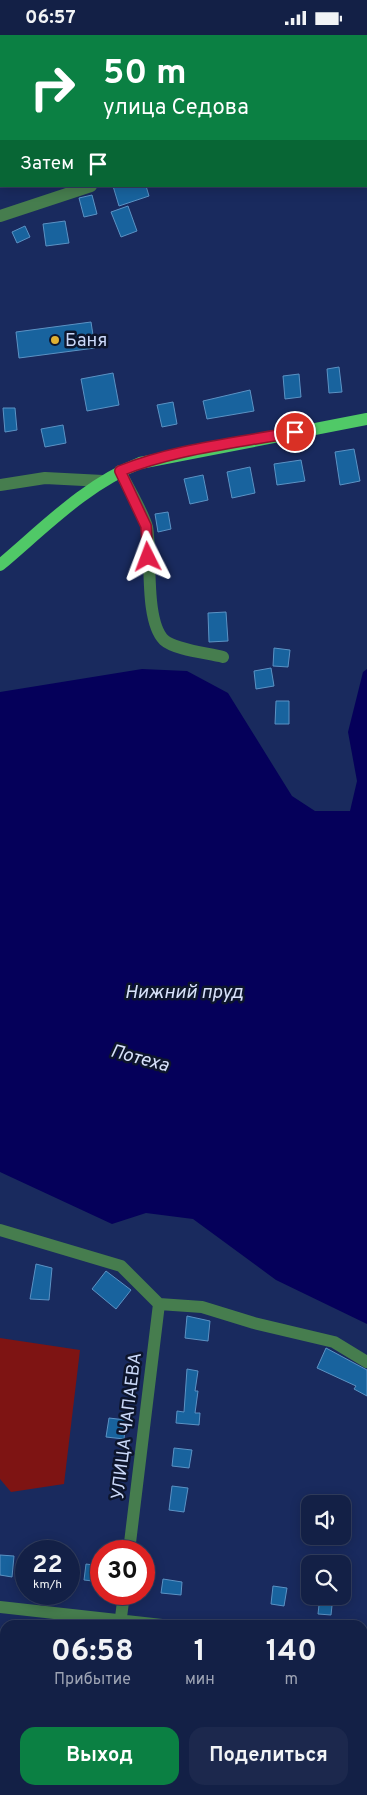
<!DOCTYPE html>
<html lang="ru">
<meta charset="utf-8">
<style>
:root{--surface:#132046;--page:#1c284d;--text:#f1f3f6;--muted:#9da3b3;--line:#323e5f;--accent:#0b8043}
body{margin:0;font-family:Overpass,sans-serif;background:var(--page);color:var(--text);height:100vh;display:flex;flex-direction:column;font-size:19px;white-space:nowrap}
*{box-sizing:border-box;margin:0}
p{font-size:16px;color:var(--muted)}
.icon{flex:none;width:28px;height:28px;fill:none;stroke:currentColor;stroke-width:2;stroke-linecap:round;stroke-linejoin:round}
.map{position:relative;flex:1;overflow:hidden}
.side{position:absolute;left:0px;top:1585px;width:368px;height:175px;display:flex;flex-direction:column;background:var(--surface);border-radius:15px 15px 0 0;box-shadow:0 2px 12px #0003,0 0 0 1px var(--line)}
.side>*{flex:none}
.top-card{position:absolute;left:0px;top:0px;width:368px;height:152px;box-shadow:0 2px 12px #0003,0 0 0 1px var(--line);background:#0b8043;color:#fff;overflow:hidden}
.tools{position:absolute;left:301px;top:1460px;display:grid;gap:10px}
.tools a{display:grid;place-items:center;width:50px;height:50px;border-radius:10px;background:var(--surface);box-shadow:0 2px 12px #0003,0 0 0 1px var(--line);font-size:25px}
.speed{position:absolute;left:15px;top:1505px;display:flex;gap:10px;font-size:25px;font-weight:700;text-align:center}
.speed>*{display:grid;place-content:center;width:65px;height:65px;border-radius:50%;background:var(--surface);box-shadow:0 2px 12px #0003,0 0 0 1px var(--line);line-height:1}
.speed small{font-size:12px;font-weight:400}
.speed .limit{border:8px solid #d22;background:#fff;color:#111}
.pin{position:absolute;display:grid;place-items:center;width:42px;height:42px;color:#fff;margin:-21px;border:2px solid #fff;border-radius:50%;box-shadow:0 1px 5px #0007}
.me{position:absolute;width:55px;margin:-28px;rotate:357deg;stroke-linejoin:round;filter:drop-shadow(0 0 4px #0008)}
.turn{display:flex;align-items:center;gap:18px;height:105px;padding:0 20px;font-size:22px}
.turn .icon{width:65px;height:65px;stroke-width:2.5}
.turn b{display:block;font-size:35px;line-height:42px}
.then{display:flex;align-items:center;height:48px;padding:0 20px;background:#0003;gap:10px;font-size:19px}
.eta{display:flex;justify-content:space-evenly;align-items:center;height:85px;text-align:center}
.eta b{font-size:30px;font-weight:700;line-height:35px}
.cta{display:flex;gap:10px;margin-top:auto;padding:10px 20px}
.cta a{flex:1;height:58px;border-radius:15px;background:var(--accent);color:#fff;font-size:20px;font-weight:700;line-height:58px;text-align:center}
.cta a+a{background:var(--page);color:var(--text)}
.status{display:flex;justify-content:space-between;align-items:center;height:35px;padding:0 25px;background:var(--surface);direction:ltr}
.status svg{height:14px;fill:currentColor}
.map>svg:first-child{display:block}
.green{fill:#7e1413}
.water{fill:#05005a}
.building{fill:#18639e;stroke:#5b92c4}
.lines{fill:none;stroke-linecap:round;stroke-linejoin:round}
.minor{stroke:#467d4e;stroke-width:12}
.major{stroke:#50c967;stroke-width:12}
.route-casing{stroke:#92132f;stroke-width:12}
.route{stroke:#e11d48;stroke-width:9}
.poi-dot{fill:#dfb133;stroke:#0d152c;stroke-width:2}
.labels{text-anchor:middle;stroke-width:5;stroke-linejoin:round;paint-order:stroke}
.poi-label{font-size:18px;fill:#cad8f9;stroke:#0d152c;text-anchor:start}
.street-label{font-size:18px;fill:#cad8f9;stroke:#0d152c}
.water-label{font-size:19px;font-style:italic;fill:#d8e2fb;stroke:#0d152c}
</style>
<div class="status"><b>06:57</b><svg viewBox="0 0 49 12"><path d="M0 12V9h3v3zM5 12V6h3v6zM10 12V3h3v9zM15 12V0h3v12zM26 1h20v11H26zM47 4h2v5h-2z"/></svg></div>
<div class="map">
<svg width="367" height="1760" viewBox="0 0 367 1760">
<rect width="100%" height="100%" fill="#192a5e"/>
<path class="green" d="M0 1303 80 1315 64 1449 11 1457 0 1444Z"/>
<path class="water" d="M142 634 187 636 228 658 292 761 315 776H350L357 746 348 697 363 637 367 634V1289L276 1245 193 1184 146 1178 112 1189 0 1137V657Z"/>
<path class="building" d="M113 151H146L149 161 119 171Z
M92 160 97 179 84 182 79 163Z
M128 171 137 196 121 202 111 177Z
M65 186 69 208 46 211 43 189Z
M25 191 30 202 17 208 12 197Z
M91 287 95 313 19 323 16 297Z
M339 332 342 357 329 358 327 334Z
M113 338 119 370 87 376 81 344Z
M299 339 301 362 285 364 283 341Z
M250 355 254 376 207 384 203 366Z
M173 367 177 389 162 392 157 370Z
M3 373H15L17 395 5 397Z
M63 390 66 408 45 412 41 394Z
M354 414 360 446 340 450 335 417Z
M301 425 305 446 277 450 274 429Z
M250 432 255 458 232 463 227 437Z
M203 440 208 465 190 469 184 444Z
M168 477 171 494 158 497 155 479Z
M226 577 228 606 209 607 208 578Z
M274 613 290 615 288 632 273 631Z
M271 633 274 651 256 654 254 636Z
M276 666H289V689H275Z
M36 1229 52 1233 49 1265 30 1264Z
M106 1236 131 1255 116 1274 92 1254Z
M187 1281 210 1286 208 1306 185 1303Z
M326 1313 367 1335V1361L354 1354 356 1351 317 1333Z
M187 1334 198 1336 195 1356H198L195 1378H200L199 1390 176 1388 177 1376 184 1377Z
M109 1383 126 1385 124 1404 106 1402Z
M174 1413 192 1415 189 1433 172 1431Z
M172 1451 188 1453 184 1477 169 1475Z
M0 1520 14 1521 12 1542 0 1540Z
M86 1529 101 1531V1547L84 1545Z
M163 1544 182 1547 181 1560 161 1558Z
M273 1551 287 1553 284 1571 271 1569Z
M320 1561H333L331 1580 318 1579Z"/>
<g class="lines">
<path class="minor" d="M366 49 367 48
M0 181 91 151
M120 436C127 451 143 477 147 492 152 518 144 585 164 605 175 615 208 618 223 622
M0 450 45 443 103 446
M0 1195 121 1231 159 1269 202 1272 254 1288 334 1307 367 1327
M129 1516 159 1269
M0 1572 162 1590
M120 1590 124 1559
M362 1614 367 1615
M105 1760V1755"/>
<path class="major" d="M0 530C44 493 86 449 140 428L367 384"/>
</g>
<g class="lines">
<g class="route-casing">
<path id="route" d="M148 522 146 491 120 436C174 414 237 408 295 397"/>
</g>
<use href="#route" class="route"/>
</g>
<circle class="poi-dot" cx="55" cy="305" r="5"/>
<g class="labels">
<g class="poi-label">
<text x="65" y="311">Баня</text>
</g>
<g class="street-label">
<text transform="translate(126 1391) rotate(-83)" y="6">УЛИЦА ЧАПАЕВА</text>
</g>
<g class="water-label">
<text x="184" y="963">Нижний пруд</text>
<text transform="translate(140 1022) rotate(15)" y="7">Потеха</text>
</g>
</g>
</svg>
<div class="tools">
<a><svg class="icon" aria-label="sound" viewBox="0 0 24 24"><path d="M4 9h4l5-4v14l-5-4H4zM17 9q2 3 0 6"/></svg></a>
<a><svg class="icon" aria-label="search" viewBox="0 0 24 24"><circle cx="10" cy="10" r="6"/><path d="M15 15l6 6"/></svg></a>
</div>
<div class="speed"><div>22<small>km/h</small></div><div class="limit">30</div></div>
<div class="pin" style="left:295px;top:397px;background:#d93025"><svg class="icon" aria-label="arrive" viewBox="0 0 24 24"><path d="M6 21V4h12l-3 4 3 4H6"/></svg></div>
<svg class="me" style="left:148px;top:522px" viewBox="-20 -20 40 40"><path d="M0-17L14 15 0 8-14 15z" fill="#e11d48" stroke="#fff" stroke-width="4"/></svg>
<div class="top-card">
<div class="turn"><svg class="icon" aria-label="right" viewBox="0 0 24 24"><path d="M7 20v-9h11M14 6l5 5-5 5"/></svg><div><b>50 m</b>улица Седова</div></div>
<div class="then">Затем<svg class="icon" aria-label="arrive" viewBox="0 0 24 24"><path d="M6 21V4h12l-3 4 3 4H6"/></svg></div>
</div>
<section class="side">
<div class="eta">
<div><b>06:58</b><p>Прибытие</p></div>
<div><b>1</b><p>мин</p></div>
<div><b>140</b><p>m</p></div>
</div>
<div class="cta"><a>Выход</a><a>Поделиться</a></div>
</section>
</div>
